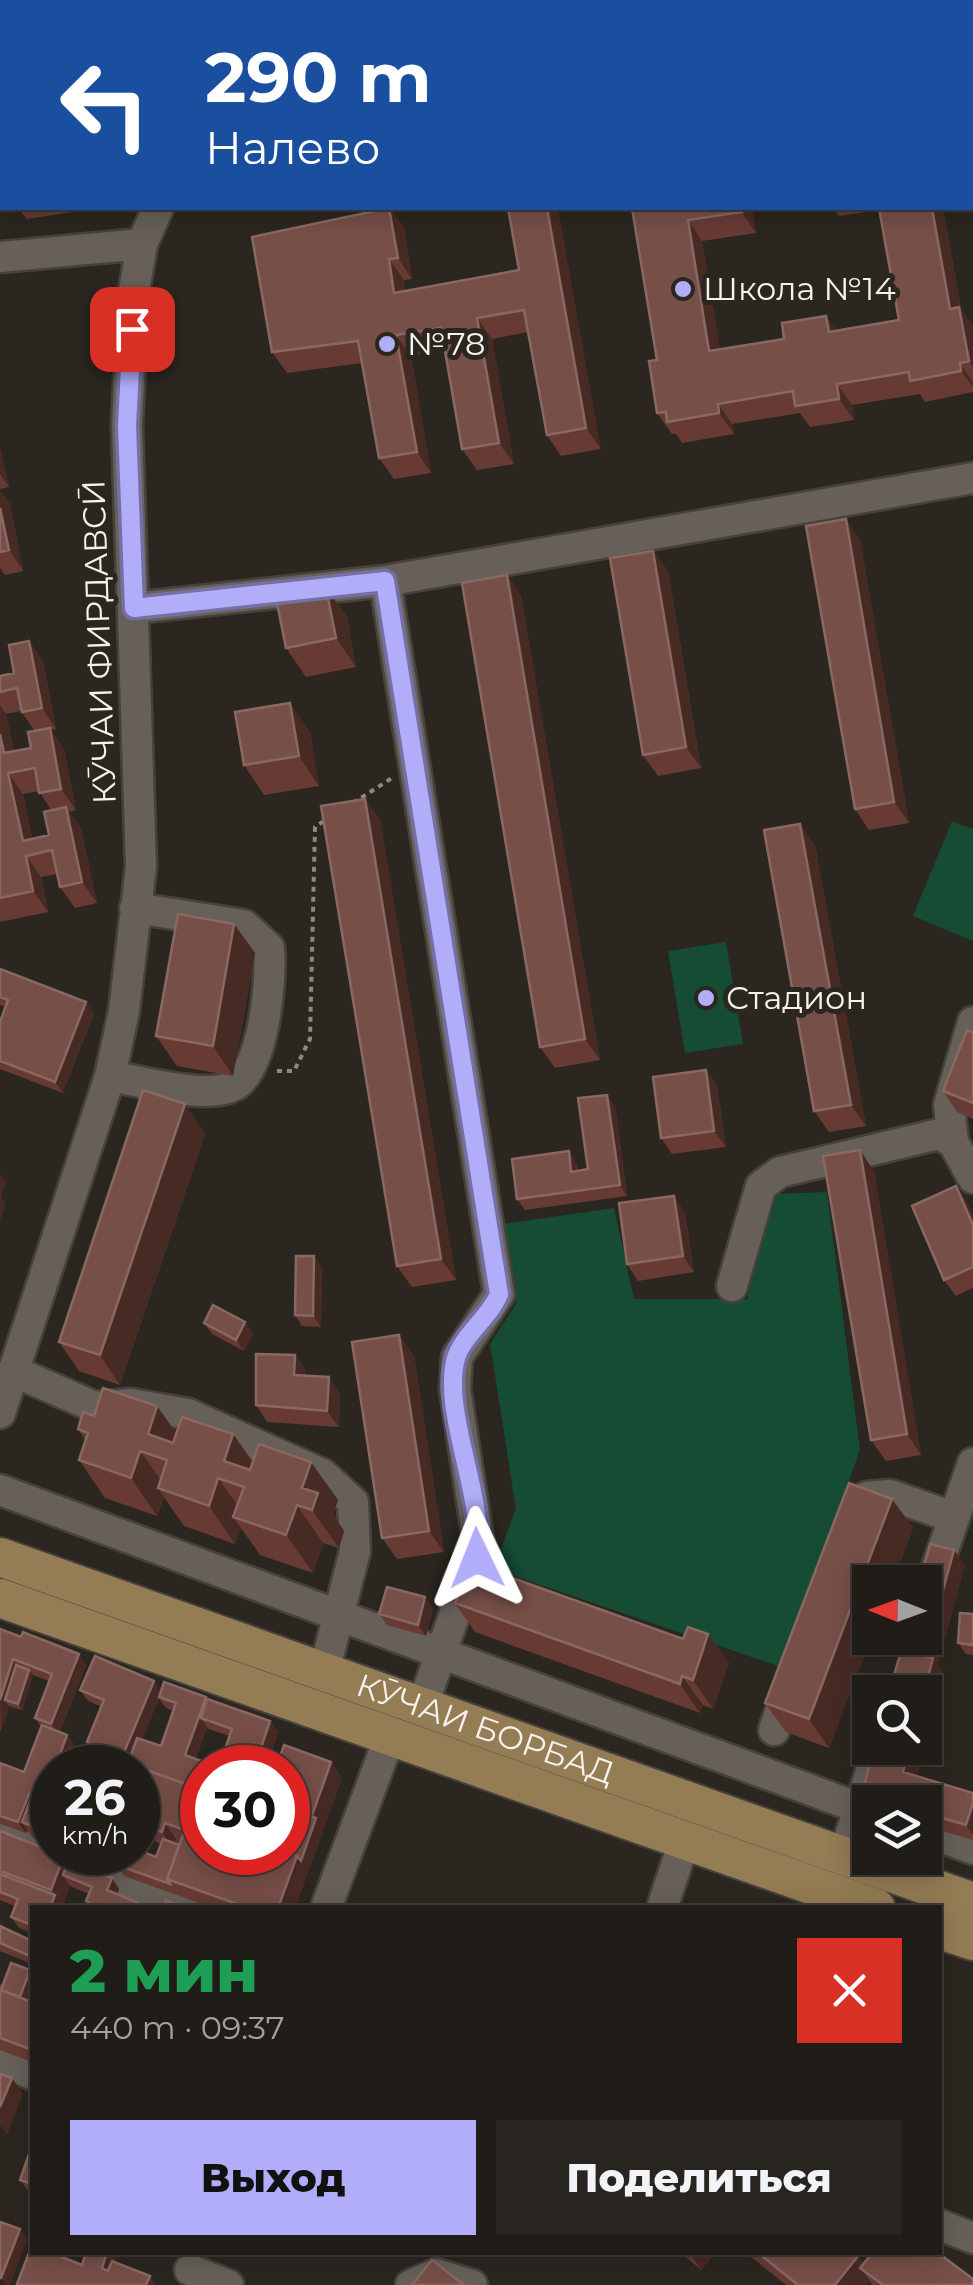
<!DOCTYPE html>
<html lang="ru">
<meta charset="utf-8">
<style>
:root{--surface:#201c18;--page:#282521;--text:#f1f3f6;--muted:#a2a1a2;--line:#3d3a37;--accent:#b2adf9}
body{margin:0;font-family:Montserrat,sans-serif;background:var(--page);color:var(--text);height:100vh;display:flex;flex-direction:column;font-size:38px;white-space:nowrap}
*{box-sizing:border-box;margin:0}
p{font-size:32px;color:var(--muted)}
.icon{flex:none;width:55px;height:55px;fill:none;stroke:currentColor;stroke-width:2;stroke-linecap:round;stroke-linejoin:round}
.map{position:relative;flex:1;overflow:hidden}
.panel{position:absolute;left:30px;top:1905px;width:912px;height:350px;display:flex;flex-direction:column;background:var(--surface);border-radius:0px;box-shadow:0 5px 25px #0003,0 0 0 2px var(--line)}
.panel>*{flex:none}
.top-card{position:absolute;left:0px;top:0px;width:975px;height:210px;box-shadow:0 5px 25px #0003,0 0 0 2px var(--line);background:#1a4fa0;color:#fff;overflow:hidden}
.needle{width:65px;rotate:271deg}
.buttons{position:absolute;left:852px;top:1565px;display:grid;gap:20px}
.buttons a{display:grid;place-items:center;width:90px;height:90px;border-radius:0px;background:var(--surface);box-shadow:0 5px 25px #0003,0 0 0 2px var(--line);font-size:50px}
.speed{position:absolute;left:30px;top:1745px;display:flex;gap:20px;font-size:50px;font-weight:700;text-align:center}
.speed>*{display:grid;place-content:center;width:130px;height:130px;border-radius:50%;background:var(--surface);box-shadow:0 5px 25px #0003,0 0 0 2px var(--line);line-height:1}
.speed small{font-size:25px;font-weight:400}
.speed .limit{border:15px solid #d22;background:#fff;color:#111}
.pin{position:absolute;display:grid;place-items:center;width:85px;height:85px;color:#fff;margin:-42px;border-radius:20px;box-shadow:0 5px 15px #0006}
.me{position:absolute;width:110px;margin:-55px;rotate:358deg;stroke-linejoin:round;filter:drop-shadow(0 0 8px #0008)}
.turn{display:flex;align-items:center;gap:35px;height:210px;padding:0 40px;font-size:45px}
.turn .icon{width:130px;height:130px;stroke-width:2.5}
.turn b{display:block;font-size:70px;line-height:85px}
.round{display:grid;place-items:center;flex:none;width:105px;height:105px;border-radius:0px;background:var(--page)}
.headline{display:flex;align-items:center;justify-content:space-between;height:170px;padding:0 40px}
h1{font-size:60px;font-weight:800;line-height:75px;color:#1e9e55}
.primary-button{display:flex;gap:20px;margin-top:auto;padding:20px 40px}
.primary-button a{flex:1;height:115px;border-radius:0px;background:var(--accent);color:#111;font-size:40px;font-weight:800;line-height:115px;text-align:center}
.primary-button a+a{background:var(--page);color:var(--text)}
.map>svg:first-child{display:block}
.green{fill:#164b34}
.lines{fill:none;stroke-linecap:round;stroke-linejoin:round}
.minor-casing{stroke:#46413c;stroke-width:35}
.major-casing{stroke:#46413c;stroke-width:42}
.path{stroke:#8c8883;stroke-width:4;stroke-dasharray:5 5;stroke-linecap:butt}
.minor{stroke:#666059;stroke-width:30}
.major{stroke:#947c54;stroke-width:38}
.wall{fill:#673b34;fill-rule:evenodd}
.shaded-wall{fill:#482a24}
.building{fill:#764f48;stroke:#8a6862;stroke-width:2.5}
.route-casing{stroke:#7470a2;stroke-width:25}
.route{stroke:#b2adf9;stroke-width:18}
.poi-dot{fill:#b2adf9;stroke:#2b2620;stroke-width:4}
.labels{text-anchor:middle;stroke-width:10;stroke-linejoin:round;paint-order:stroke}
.poi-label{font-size:32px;fill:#f6f3ef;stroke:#2b2620;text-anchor:start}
.street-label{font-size:32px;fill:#f6f3ef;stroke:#2b2620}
</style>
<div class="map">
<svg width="973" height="2285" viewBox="0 0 973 2285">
<rect width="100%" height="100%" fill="#2b2620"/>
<path class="green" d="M791 0H973V40L972 2Z
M952 821 973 829V941L913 916Z
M726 942 743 1044 685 1053 668 951Z
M827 1192 860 1450 781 1667 493 1569 516 1509 490 1344 516 1304 503 1224 614 1208 634 1299H747L772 1194Z"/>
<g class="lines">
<g class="minor-casing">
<path id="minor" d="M250 2 252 0
M0 257 142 244
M385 581 499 1294 457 1357 455 1389 479 1545 422 1707
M134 608 385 581 973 478
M110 1076C140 1081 206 1100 233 1086 264 1071 272 978 269 948L244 925 135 908
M953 1142 949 1105 973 1022
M732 1286 761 1186 780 1172 939 1134 953 1142 973 1178
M13 1371 95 1407 131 1404 188 1414 322 1474 353 1502 355 1551 324 1672
M0 1413 110 1076 124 1011 141 867 127 426 133 297 142 244 158 208
M0 1490 870 1812
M855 1518 867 1497 890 1495 952 1517
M925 1602 973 1463
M774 1730 791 1681
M925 1831 973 1849
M0 1837 185 1908
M843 1857 879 1748
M326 1908 390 1736
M662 1908 685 1839
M0 2062 32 2074
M940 2225 973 2238
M190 2270 228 2285
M411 2285 436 2274 472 2285"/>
</g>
<g class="major-casing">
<g id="major">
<path id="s1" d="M0 1557 973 1902"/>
<path d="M0 1598 876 1908"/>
<path d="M940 1930 973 1941"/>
</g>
</g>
<path class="path" d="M353 803 392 778
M277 1071H294L310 1039 315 827 324 821"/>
<use href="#minor" class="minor"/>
<use href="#major" class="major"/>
</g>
<path class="wall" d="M117 0H212V2H121Z
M467 0H517V2H469Z
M18 208H71L72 212 27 219Z
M389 208 404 228 412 279 404 280 405 291 519 270 601 449 561 456 547 435 528 332 492 339 514 464 477 470 462 449 445 350 411 356 431 473 394 479 379 458 362 363 287 373 272 352Z
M632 208H752L756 233 702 241 720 349 899 320 879 210 839 216 833 208H943L961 309 973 327V392L925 402 920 394 852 405 854 420 810 427 800 413 732 424 734 434 682 443 676 434H672L657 413V360Z
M0 448 9 487 0 489Z
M0 490 10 504 23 571 5 575 0 568Z
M846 519 860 540 909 823 869 830 855 809Z
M653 551 668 571 701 768 658 776 643 755Z
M507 575 521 596 600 1060 555 1068 540 1047Z
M326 588 347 617 356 667 306 677 286 648Z
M29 641 43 662 56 729 51 730 64 749 76 810 69 812 81 828 97 903 75 908 60 887 57 874 41 877 48 912 0 922V676L14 673ZM21 711 34 730 31 748 14 751 6 714ZM39 791 51 810 49 835 32 839 23 794Z
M310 732 319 786 264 795 244 765Z
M365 799 380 820 456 1280 412 1287 397 1266Z
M815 845 866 1126 829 1132 814 1111Z
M234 924 255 953 233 1076 177 1066 156 1036Z
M0 969 94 1013 63 1093 0 1069V1022L6 1007 0 1005Z
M973 1033V1119L957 1112 943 1091Z
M706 1070 717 1086 726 1147 672 1154 661 1138Z
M185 1104 205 1134 120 1385 79 1371 59 1342Z
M615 1106 627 1196 525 1210 517 1199 576 1162 578 1171 588 1169Z
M874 1171 921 1455 886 1461 871 1440Z
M956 1186 967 1202 973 1215V1288L956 1296 944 1280Z
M685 1212 694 1272 638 1281 627 1264Z
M322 1267 321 1327 302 1326 295 1315Z
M245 1322 253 1333 244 1351 212 1334 204 1323Z
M399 1335 414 1356 444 1552 397 1559 382 1538Z
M295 1355 306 1371V1376L340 1393 339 1427 267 1422 256 1405Z
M94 1416 176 1434H233L252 1462 338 1500 333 1514 344 1531 339 1548 323 1543 313 1573 260 1555 241 1528 235 1544 184 1526 164 1497 157 1516 105 1498 79 1460 85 1440 78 1429Z
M892 1499 913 1528 829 1748 786 1732 765 1703Z
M492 1570 683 1639 708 1634 729 1663 713 1709 703 1705 700 1713 475 1632 446 1591Z
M433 1608 426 1636 387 1625 379 1614Z
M973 1614V1655L966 1654 958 1643Z
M0 1629 86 1665 60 1732 67 1735 75 1746 67 1768H52V1846L33 1838 27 1830 26 1833 0 1824V1763L24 1772 41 1727 35 1718 49 1681 33 1675 22 1710 9 1706 0 1732Z
M80 1690 161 1691 206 1697 207 1699 270 1721 278 1732 266 1768 253 1763 251 1768H224L230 1751 226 1746 229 1736 209 1729 207 1727 196 1758 202 1768V1852H288V1768L342 1778 295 1908H213L124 1876 118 1867 116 1872 69 1852H138L156 1857 161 1844 157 1843 138 1817V1804L146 1781 138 1778V1768H128V1764L94 1753 87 1742 102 1707 88 1701ZM159 1698 166 1708 174 1711 161 1746 142 1739Z
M874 1748H925L917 1776 973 1803V1840L925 1826V1802H870V1806L862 1794Z
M0 1831 112 1878 119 1889 117 1895 141 1908H91L86 1901 89 1894 70 1886 62 1908H32V1933L19 1928 11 1917 15 1906 0 1900Z
M0 1926 32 1941V1964L0 1951Z
M32 1974V1996L30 2001 32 2002V2062L0 2050V1983L3 1987Z
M32 2156V2192L28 2191 20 2180Z
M680 2252H716L701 2270Z
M745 2252H854L864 2264 973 2285H872L870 2281 866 2285H786Z"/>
<path class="shaded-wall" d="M197 0H212V2H197Z
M389 208 404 228 412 279 398 258Z
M547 208H558L601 449 586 428Z
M741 208H752L756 233 742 212Z
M932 208H943L961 309 973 327V368L969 361 950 309Z
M688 220 702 241 724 372 709 351Z
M389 259 404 280 409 314 394 293Z
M826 316 841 337 829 332Z
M477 318 492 339 514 464 499 443Z
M396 335 411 356 431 473 417 452Z
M960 363 973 382V387L961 371Z
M837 384 852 405 854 420 839 399Z
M718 404 732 424 734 434 719 413Z
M0 448 9 487 0 474Z
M0 490 10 504 23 571 9 550 0 508Z
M846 519 860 540 909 823 894 802Z
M653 551 668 571 701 768 686 747Z
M507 575 521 596 600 1060 585 1039Z
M326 588 347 617 356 667 336 638Z
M29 641 43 662 56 729 42 708Z
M290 703 310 732 319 786 299 756Z
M0 705 6 714 19 774 4 753 0 734Z
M50 728 64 749 76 810 61 789Z
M8 773 23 794 36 854 23 841Z
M365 799 380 820 456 1280 441 1259Z
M66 807 81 828 97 903 82 882Z
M800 824 815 845 866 1126 851 1105Z
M26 856 41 877 48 912 33 891Z
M234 924 255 953 233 1076 213 1046Z
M86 1002 94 1013 63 1093 55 1082Z
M706 1070 717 1086 726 1147 714 1131Z
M607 1095 615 1106 627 1196 620 1185Z
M185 1104 205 1134 120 1385 100 1355Z
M860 1150 874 1171 921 1455 907 1434Z
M569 1151 576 1162 579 1183 571 1172Z
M0 1174 6 1183 1 1197 6 1204 0 1221Z
M956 1186 967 1202 973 1215V1225Z
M674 1196 685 1212 694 1272 683 1256Z
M314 1256 322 1267 321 1327 313 1316Z
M245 1322 253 1333 244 1351 236 1340Z
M399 1335 414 1356 444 1552 429 1531Z
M295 1355 306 1371 305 1391 294 1375Z
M329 1377 340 1393 339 1427 327 1411Z
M157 1406 184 1444 175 1471 148 1434Z
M233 1434 260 1472 224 1461Z
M140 1451 167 1489 158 1488 164 1497 157 1516 131 1478Z
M311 1462 338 1500 333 1514 344 1531 339 1548 312 1510 302 1488Z
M218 1478 245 1516 233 1517 241 1528 235 1544 209 1506Z
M892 1499 913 1528 892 1582H870V1638H871L829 1748 809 1719Z
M297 1505 323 1543 313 1573 286 1535Z
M954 1550 965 1566 938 1665 944 1674 925 1747V1656Z
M482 1556 502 1585 479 1566Z
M425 1597 433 1608 426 1636 418 1625Z
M708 1634 729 1663 713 1709 693 1680Z
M79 1654 86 1665 59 1735 51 1724Z
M13 1659 20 1670 5 1700 9 1706 1 1732 0 1700Z
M29 1670 33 1675 22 1710 18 1704Z
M682 1676 703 1705 700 1713 680 1684Z
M154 1681 161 1692 131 1766 123 1755Z
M206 1697 214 1708 201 1718 207 1727 193 1766 185 1755Z
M270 1721 278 1732 266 1768 258 1757Z
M67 1735 75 1746 67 1768H55Z
M909 1748H925L914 1788 903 1772Z
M118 1753 126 1764 124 1768H112Z
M249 1758 253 1763 251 1768H246Z
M331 1762 342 1778 324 1829 295 1908H278L297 1856 316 1818 313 1813Z
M200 1789 202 1792V1829L187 1825Z
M29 1794 36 1805 22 1822 27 1830 26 1833 18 1822Z
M973 1803V1835L966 1825Z
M165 1823 176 1839 173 1848 162 1832Z
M106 1852H124L116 1872 105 1855Z
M64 1856 76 1872 63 1875 70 1886 63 1906 51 1890Z
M112 1878 119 1889 115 1901 107 1890Z
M55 1895 63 1906 62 1908H50Z
M30 1970 32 1974V1996L27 2011 19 2000Z
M12 2078 23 2094 7 2135 0 2125V2107Z
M20 2229 27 2240 10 2285H6L1 2278Z
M107 2252H119L109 2279 102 2268Z
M689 2252H716L701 2270Z
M858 2256 873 2277 860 2268 870 2281 866 2285H835Z
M150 2276 156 2285H146Z"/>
<path class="building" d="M0 0H27L28 2H2V138L0 122Z
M169 0H197V2H180Z
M665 0H711L712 2H665Z
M389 208 398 258 389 259 394 293 519 270 508 208H547L586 428 547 435 524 310 477 318 499 443 462 449 441 328 396 335 417 452 379 458 358 341 272 352 252 237Z
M632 208H741L742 212 688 220 709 351 784 339 782 323 826 316 829 332 899 320 879 208H932L950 309 959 307 969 361 960 363 961 371 910 381 909 372 837 384 839 399 795 406 793 391 718 404 719 413 667 422 666 412 657 413 649 361 657 360Z
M0 508 9 550 0 552Z
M846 519 894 802 855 809 806 526Z
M653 551 686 747 643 755 610 558Z
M507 575 585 1039 540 1047 462 583Z
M326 588 336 638 286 648 276 598Z
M29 641 42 708 22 712 17 688 0 692V676L14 673 9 645Z
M290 703 299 756 244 765 235 712Z
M50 728 61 789 39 793 35 768 8 773 23 841 49 835 44 812 66 807 82 882 60 887 52 850 26 856 33 891 0 898V734L4 753 31 748 28 732Z
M365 799 441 1259 397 1266 321 806Z
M800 824 851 1105 814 1111 764 830Z
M178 914 234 924 213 1046 156 1036Z
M0 969 86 1002 55 1082 0 1061V1022L8 1000 0 997Z
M967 1030 973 1033V1103L943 1091Z
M706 1070 714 1131 661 1138 653 1077Z
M143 1090 185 1104 100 1355 59 1342Z
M607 1095 620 1185 517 1199 512 1159 569 1151 571 1172 588 1169 578 1098Z
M860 1150 907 1434 871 1440 823 1156Z
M956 1186 973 1225V1267L944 1280 912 1206Z
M674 1196 683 1256 627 1264 619 1203Z
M296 1256H314L313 1316 295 1315Z
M213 1305 245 1322 236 1340 204 1323Z
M399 1335 429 1531 382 1538 352 1342Z
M256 1354 295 1355 294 1375 329 1377 327 1411 256 1405Z
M103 1388 157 1406 148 1434 173 1443 182 1417 233 1434 224 1461 250 1470 259 1444 311 1462 302 1488 318 1493 312 1510 297 1505 286 1535 233 1517 244 1487 218 1478 209 1506 158 1488 167 1460 140 1451 131 1478 79 1460 88 1433 78 1429 83 1412 94 1416Z
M849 1483 892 1499 809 1719 765 1703Z
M930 1544 954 1550 925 1656 933 1658 924 1692H889L905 1638H925V1582H920Z
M461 1549 482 1556 479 1566 683 1639 688 1627 708 1634 693 1680 682 1676 680 1684 455 1603 458 1595 446 1591Z
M387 1587 425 1597 418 1625 379 1614Z
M960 1613 973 1614V1645L958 1643Z
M0 1629 21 1637 23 1632 79 1654 51 1724 35 1718 52 1674 13 1659 0 1700Z
M95 1656 154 1681 123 1755 118 1753 112 1768H94L101 1749 87 1742 104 1700 80 1690Z
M16 1665 29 1670 18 1704 5 1700Z
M164 1682 206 1697 185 1755 220 1768H202V1792L200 1789 149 1771 148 1774 138 1770V1768L127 1766 137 1738 161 1746 176 1703 159 1697Z
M207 1699 270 1721 258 1757 226 1746 232 1729 201 1718Z
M42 1725 67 1735 55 1768H52L51 1778 40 1774 32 1795 29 1794 18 1822 0 1816V1763L24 1772Z
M284 1745 331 1762 313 1813 288 1804V1768H276Z
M874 1748H909L903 1772 973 1793V1803L966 1825 925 1813V1802H890L862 1794Z
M230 1751 249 1758 246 1768H224Z
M149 1771 200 1789 187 1825 202 1830V1852H288L297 1856 278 1908H248L167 1879 185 1830 165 1823 162 1832 146 1827 149 1818 138 1814V1804Z
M40 1774 52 1778V1834L22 1822Z
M288 1807 316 1818 301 1861 297 1856 288 1852V1843L290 1837 288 1836Z
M202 1813V1830L197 1828Z
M0 1831 64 1856 51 1890 0 1871Z
M163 1839 179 1845 167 1879 170 1884 117 1865 121 1852H138V1850L156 1857Z
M68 1861 112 1878 107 1890 138 1903 136 1908H100L86 1901 92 1887 63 1875Z
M0 1874 55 1895 50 1908H32V1925L11 1917 18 1899 0 1892Z
M166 1900 184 1908H163Z
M0 1926 32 1941V1957L0 1943Z
M11 1963 30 1970 20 1997 1 1990Z
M0 1990 32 2002V2050L0 2038Z
M0 2074 12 2078 0 2107Z
M29 2154 32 2156V2184L20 2180Z
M0 2222 20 2229 1 2278H0Z
M32 2245V2252H64L62 2257 82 2265 86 2252H107L102 2268 108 2271 112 2261 150 2276 146 2285H19L17 2284Z
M757 2252H854L858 2256 835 2285H798Z
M873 2252H937L973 2279V2285H883L860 2268Z
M432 2260 464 2285H412Z"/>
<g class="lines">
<g class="route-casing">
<path id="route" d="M132 329 127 426 134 608 385 581 499 1294C490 1317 463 1335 456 1358 441 1412 486 1498 477 1558"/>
</g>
<use href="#route" class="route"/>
</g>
<g class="poi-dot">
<circle cx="683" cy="289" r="10"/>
<circle cx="387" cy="344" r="10"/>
<circle cx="706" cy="998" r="10"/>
</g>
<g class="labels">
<g class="poi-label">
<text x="703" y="300">Школа №14</text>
<text x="407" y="355">№78</text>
<text x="726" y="1009">Стадион</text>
</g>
<g class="street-label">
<text transform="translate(99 642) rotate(-92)" y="11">КӮЧАИ ФИРДАВСӢ</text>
<text dy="11" stroke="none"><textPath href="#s1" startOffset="515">КӮЧАИ БОРБАД</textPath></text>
</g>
</g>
</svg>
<div class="buttons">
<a><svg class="needle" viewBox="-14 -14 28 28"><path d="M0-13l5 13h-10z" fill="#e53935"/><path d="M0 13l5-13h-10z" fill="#a2a1a2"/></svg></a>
<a><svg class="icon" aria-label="search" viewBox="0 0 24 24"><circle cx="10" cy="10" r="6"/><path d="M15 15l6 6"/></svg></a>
<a><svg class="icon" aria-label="layers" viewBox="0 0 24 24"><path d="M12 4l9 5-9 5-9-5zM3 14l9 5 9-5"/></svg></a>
</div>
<div class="speed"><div>26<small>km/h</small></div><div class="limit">30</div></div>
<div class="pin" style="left:132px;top:329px;background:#d93025"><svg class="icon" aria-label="arrive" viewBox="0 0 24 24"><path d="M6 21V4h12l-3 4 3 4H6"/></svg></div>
<svg class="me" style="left:477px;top:1558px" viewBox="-20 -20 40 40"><path d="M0-17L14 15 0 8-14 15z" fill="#b2adf9" stroke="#fff" stroke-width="4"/></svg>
<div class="top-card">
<div class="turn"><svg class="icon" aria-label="left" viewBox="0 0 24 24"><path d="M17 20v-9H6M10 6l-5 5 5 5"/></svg><div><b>290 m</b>Налево</div></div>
</div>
<section class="panel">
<div class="headline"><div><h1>2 мин</h1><p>440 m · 09:37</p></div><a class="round" style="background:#d93025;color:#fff"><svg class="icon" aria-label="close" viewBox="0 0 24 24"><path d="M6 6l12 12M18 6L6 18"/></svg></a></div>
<div class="primary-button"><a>Выход</a><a>Поделиться</a></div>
</section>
</div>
